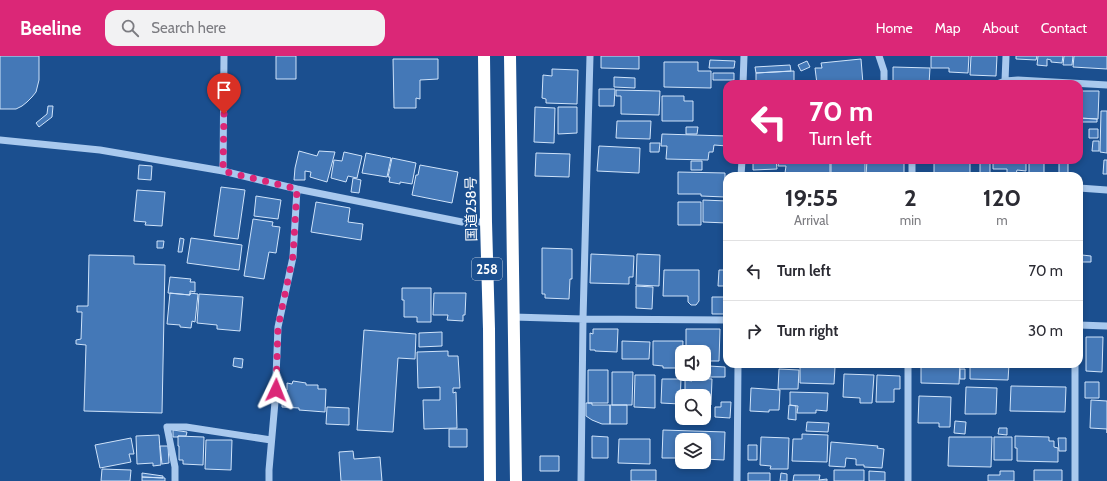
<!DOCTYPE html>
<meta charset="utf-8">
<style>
:root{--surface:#fff;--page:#f2f2f3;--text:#2b2b33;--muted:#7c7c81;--line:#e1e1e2;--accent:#db2777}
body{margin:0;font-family:Cabin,"Noto Sans JP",sans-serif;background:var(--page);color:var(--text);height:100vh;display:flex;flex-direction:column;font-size:15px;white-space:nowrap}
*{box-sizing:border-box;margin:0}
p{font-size:13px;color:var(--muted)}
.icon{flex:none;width:22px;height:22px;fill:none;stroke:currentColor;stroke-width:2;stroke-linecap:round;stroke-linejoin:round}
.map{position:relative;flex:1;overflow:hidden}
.side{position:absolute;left:723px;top:116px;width:360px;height:196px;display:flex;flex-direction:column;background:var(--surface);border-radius:12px;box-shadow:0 2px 6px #0003}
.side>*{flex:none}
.hud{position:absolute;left:723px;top:24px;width:360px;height:84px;border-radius:12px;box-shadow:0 2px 6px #0003;background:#db2777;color:#fff;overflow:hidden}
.buttons{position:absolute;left:675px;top:289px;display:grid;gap:8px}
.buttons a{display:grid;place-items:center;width:36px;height:36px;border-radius:8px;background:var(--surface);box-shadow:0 2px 6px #0003;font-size:20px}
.pin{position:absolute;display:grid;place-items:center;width:34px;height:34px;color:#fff;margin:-41px -17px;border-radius:50% 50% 50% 0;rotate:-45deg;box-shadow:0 0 4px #0007}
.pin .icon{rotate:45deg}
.me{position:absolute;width:44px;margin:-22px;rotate:2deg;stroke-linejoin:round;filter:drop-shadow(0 0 3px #0008)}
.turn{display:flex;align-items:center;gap:14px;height:84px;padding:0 20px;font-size:18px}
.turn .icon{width:52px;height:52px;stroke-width:2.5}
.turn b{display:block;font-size:28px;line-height:34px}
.eta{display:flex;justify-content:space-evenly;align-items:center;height:68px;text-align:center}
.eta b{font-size:24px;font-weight:700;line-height:28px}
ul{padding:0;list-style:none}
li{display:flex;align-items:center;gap:12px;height:60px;padding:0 20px;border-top:1px solid var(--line)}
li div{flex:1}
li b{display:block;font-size:15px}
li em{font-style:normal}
header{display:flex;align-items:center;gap:24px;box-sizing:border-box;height:56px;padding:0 20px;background:var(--accent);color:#fff}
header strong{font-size:19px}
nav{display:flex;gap:22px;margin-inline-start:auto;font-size:14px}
.search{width:280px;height:36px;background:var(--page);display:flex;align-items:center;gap:10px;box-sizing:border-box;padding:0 14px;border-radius:12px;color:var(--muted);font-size:15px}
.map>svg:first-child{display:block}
.building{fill:#4478b7;stroke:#cfe3fa}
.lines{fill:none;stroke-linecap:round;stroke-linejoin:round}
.minor{stroke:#a9c9ee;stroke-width:7}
.highway{stroke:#fff;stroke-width:12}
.route{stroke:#db2777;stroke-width:7;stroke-dasharray:0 12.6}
.labels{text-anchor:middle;stroke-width:4;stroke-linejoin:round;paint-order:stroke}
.shield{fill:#1b4f8f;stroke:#bbcadd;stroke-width:1}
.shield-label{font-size:13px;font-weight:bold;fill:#fff}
.street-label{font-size:14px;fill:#fff;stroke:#1b4f8f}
</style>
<header>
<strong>Beeline</strong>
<div class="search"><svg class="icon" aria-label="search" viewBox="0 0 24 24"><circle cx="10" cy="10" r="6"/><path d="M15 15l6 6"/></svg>Search here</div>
<nav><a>Home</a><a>Map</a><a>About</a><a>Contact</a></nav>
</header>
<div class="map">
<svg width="1107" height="425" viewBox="0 0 1107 425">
<rect width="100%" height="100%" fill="#1b4f8f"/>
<path class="building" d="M0 0H39V24L36 36 32 41 27 46 22 50 16 53H0Z
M276 0H296V23H276Z
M601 0H639V13L601 12Z
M931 0H969L968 17 949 16V12H931Z
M971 0H997L996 20 970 19Z
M1016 0H1037L1036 4 1016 3Z
M1038 0H1063L1062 7 1051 6V4L1047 3V10L1037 9Z
M1064 0H1073L1072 9H1063Z
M1074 0H1107V13L1073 11Z
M393 3H438V23L420 24V43L416 42V52H394Z
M861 3 863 28H817L815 12H822L821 7Z
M710 4 735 5 734 12H709Z
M807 5 810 11 801 15 798 9Z
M664 6H698V15H711V32L664 31Z
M790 9 791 15 756 17 755 11Z
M893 11 930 12 929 28H893Z
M552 13 578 14 577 48 546 47V43L542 42 543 19 552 20Z
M794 15V28H756V17Z
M713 17H734V24H713Z
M614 21 635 22V32L614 31Z
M599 33H615L614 50H599Z
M616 34 660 35 659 59 621 58V40H616Z
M1079 35H1099L1098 63 1079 62Z
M662 40H684V45H693V65H662Z
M48 50H53L52 61 39 71 36 67 47 58Z
M535 51 555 52 554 87 534 86Z
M558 51H577V77L558 78Z
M1101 55H1107V97L1100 96Z
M1079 62 1097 63V66H1079Z
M617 65H651L650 83 616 82Z
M686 71H698L697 78H686Z
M1089 73H1098V82H1089Z
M662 78 727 80V90L714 89 713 96H709L708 104 666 103 667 90H661Z
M1093 85H1099V95H1092Z
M650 87H660L659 96H650Z
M599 90 640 92 639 117 597 115Z
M299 95 317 100 319 95 335 96 327 126 310 121 311 116 305 115V124H294L295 112Z
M344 96 362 100 357 122 348 120 346 126 331 122 334 104 342 105Z
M366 97 391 102 387 121 362 117Z
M536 97 570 98 569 121 535 120Z
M392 102 416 107 412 128 400 126V128L389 126 390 121H388Z
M753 104H776L777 113 753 114Z
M779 104H830V120H791V117H785L786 110H778Z
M831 104H865V120H831Z
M867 104H904V120H866Z
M923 104H970V119L934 118V107H923Z
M980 104H990V118H980Z
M993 104H1026V115L1017 114 1016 118 1007 117V113H993Z
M1029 104H1044V119H1029Z
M1059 104H1068V120H1059Z
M1104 104H1107V118H1103Z
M691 105H702V114H691Z
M139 109 152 110 151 124 138 123Z
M420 109 458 116 452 147 412 139 416 119H418Z
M678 116 725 117V141L701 140V138H678Z
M353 122 361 124 359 137 351 136Z
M221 131 245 134 238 183 214 180Z
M137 134 165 136 162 170 145 169 146 166 134 165Z
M256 140 281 144 278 163 254 160Z
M703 144 727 145V167L703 166Z
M316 146 350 152 348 166 363 168 361 184 311 176Z
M678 146H701V169H678Z
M253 163 273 166 272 170 280 171 276 197 269 196 264 223 244 220Z
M180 182 184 183 182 196H178Z
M191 182 242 189 239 214 187 207Z
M157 185H164L163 192H157Z
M542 192 572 193V223H570L569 243 545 242V238H542Z
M591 198 634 200 633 221H629V228L590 227Z
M637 198 660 199 659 230 636 229Z
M89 199 134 200V208L165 209 162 357 84 355 86 289 76 288V284L81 283 82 256H77V250H88Z
M1082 199 1091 200V206H1081Z
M664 214H699V245L696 249H691L688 246V240H663Z
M719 214H727V230H718Z
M170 221 191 223 190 226H195V236L190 235V239L168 237Z
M636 230 653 231 652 253 636 252Z
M402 232H431V266H417V261H404V244H402Z
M170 237 190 239V237L198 238 195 266 192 265 191 272 180 271V269L167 268Z
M434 237H466L465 259H463V265L447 264 448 259H433Z
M199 238 243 241 240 275 217 273V269L197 267Z
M712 241H727V258H712Z
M593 273H618L617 296 595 295V294H590V277L593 278Z
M686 273H720L719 305H710V302H704V296H686Z
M364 274 416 278 415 303 398 302 393 376 357 374Z
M442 276V290L419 291V277Z
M1086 281H1103L1102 316 1086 315Z
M622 285 650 286 649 303H622Z
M653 285H683L682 312H663V310L653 309Z
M448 295V300H458L460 332H453V337L456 336 457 372 424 373 423 344H440V331L418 332 417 296Z
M234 302 243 303 242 312 233 310Z
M800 308H827V311H835L834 328 800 327Z
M921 308H960L959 328 921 327Z
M970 308H1009L1008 324 970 323Z
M709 310 725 311V321H709Z
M779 313 799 314 798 333H778Z
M960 313H965V323H960Z
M588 314H608V347H588Z
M612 316H633L632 349H612Z
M844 318 874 319 872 347H860V342L843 341Z
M635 319H655V352L634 351Z
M877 319 900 320V333H894V346H876Z
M693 322 712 323 711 349 704 348V340H685V324L692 325Z
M662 323H681L680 348 661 347Z
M293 325 306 327V329H318V333H326L325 356 299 354V352L282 351 283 333 287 334V327L292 328Z
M1085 326H1099V342H1085Z
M1011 330 1066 331 1065 356 1010 355Z
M966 331 997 332 996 358H965Z
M751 332 780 334 779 354H769V356L750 355Z
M790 336 828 337 827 355 816 354V357H797L798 350 790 349Z
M919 340 951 341 950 371H939V367H918Z
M1091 344 1107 345V377V373L1090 372Z
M721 346H731L730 362 715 361V351H721Z
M586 347H592V349H610V368H602L592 364 586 360Z
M610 349H627V368H610Z
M789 349 796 350V364L788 363Z
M327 351 349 352V369L326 368Z
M955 365 966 366 965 378 954 377Z
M807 366 829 367 828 376 806 375Z
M999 372H1007V379L998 378Z
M449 373H467V391H449Z
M173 374 187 376 186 380H178V381H173Z
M663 374 725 376 724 404 704 403V384H682V402H662Z
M802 378 828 379 827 406 792 405 793 383H802Z
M159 379 161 409 153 410V407L137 408 136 380Z
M178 380 204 381 203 409 183 408V404H179V390H178Z
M592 380 608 381V402H592Z
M1015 380 1049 381V385H1054V391L1058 392V406L1017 405V392H1015Z
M761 381 789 382 788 413H770L771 410 760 409Z
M949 381H992L991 411 948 410Z
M994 381H1012V404H994Z
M131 382 134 398H129L131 406 100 412 95 389Z
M1058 382H1066V395H1059Z
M619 383H650V408L618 407Z
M206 384H232L231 414 205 413Z
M831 386 878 390 877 392 884 393 882 412 864 411V409H856V403L846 402 845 411 829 410Z
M748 389H757V404H748Z
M160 390H168L169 407 162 408Z
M353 395 354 403 380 401 382 425H341L339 396Z
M540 400H559V415H540Z
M102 413 131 414 130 425H101Z
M631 414H656V425H631Z
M834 414H864V425H834Z
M1034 414H1062V425H1034Z
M869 415 885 416V425H869Z
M1000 415H1014V425H988V419H1000Z
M142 417 163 420V422L142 421Z
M748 417H770V425H748Z
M781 417 787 418V425H780Z
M794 419H820L819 424 827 423V425H793Z
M142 421 165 422V425H142Z"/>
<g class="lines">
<path class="minor" d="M879 0 884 15V28
M1005 25 1006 0
M743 28 744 0
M997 28 1005 25 1018 24 1107 29
M0 84 100 94 223 115 297 133 462 166H486
M223 115 224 0
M741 120 742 104
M912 120V104
M1079 132 1107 134
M513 261 583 263 727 264
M1079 269 1107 270
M1075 308V425
M175 425V411L167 371H186L271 384
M269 425V414L275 346 278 271 293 201 297 133
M581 425 583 263 590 0
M737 425 738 308
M908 425V308"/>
<path class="highway" d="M484 0 486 166 489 273 490 425
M510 0 516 425"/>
</g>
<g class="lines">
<path class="route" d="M224 58 223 115 297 133 293 200 278 271 276 334"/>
</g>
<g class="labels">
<rect class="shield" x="472" y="202" width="30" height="22" rx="3"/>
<g class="shield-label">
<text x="487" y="218">258</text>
</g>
<g class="street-label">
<text transform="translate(471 153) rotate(-91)" y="5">国道258号</text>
</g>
</g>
</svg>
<div class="buttons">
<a><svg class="icon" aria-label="sound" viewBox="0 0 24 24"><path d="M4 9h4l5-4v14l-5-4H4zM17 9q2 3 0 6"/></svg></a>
<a><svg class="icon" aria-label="search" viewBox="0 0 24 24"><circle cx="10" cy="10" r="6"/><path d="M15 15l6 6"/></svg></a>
<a><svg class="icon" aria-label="layers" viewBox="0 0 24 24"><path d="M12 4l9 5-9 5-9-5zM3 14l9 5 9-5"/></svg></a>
</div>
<div class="pin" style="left:224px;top:58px;background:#d93025"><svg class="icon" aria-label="arrive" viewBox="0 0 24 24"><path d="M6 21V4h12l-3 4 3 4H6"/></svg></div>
<svg class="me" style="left:276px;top:334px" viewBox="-20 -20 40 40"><path d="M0-17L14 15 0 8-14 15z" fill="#db2777" stroke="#fff" stroke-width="4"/></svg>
<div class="hud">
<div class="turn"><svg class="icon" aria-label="left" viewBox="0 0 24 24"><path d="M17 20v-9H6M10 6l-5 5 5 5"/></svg><div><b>70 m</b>Turn left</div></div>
</div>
<section class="side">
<div class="eta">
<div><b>19:55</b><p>Arrival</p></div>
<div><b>2</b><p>min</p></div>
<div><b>120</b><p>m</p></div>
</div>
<ul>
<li><svg class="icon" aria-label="left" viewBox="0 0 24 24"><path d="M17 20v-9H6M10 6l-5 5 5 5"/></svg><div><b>Turn left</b></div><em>70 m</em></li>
<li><svg class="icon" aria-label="right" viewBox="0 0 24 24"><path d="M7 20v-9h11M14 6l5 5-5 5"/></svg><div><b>Turn right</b></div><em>30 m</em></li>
</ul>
</section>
</div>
